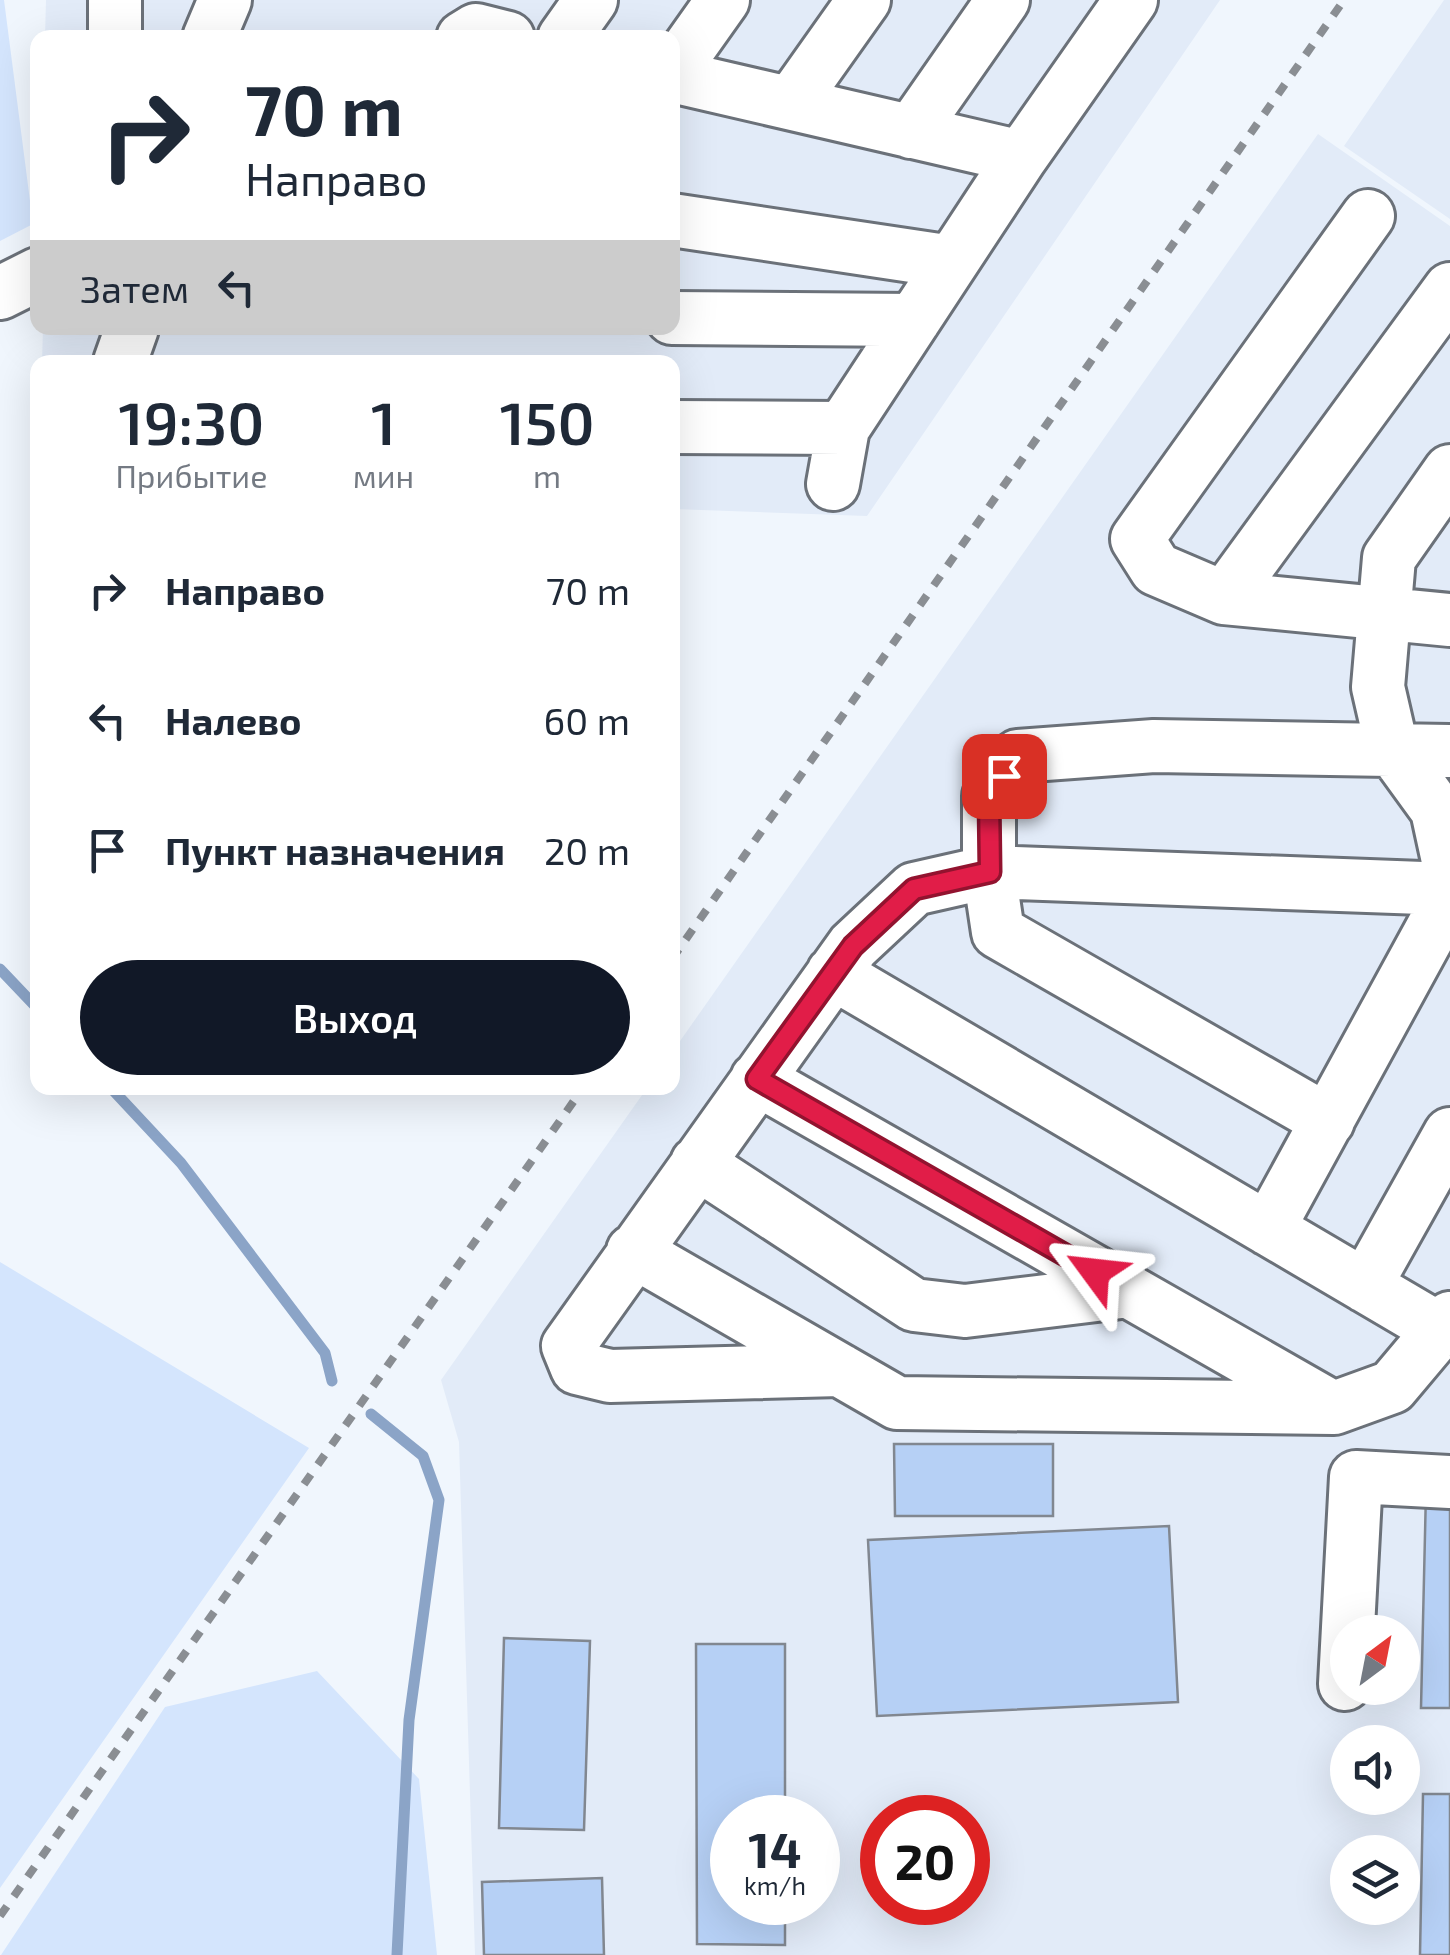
<!DOCTYPE html>
<html lang="ru">
<meta charset="utf-8">
<style>
:root{--surface:#fff;--page:#f2f2f3;--text:#1f2937;--muted:#747a83;--accent:#111827}
body{margin:0;font-family:"Exo 2",sans-serif;background:var(--page);color:var(--text);height:100vh;display:flex;flex-direction:column;font-size:38px;white-space:nowrap}
*{box-sizing:border-box;margin:0}
p{font-size:32px;color:var(--muted)}
.icon{flex:none;width:55px;height:55px;fill:none;stroke:currentColor;stroke-width:2;stroke-linecap:round;stroke-linejoin:round}
.map{position:relative;flex:1;overflow:hidden}
.panel{position:absolute;left:30px;top:355px;width:650px;height:740px;display:flex;flex-direction:column;background:var(--surface);border-radius:20px;box-shadow:0 10px 40px #0002}
.panel>*{flex:none}
.banner{position:absolute;left:30px;top:30px;width:650px;height:305px;border-radius:20px;box-shadow:0 10px 40px #0002;background:#fff;color:var(--text);overflow:hidden}
.needle{width:65px;rotate:32deg}
.buttons{position:absolute;left:1330px;top:1615px;display:grid;gap:20px}
.buttons a{display:grid;place-items:center;width:90px;height:90px;border-radius:50%;background:var(--surface);box-shadow:0 10px 40px #0002;font-size:50px}
.speed{position:absolute;left:710px;top:1795px;display:flex;gap:20px;font-size:50px;font-weight:700;text-align:center}
.speed>*{display:grid;place-content:center;width:130px;height:130px;border-radius:50%;background:var(--surface);box-shadow:0 10px 40px #0002;line-height:1}
.speed small{font-size:25px;font-weight:400}
.speed .limit{border:15px solid #d22;background:#fff;color:#111}
.pin{position:absolute;display:grid;place-items:center;width:85px;height:85px;color:#fff;margin:-42px;border-radius:20px;box-shadow:0 5px 15px #0006}
.me{position:absolute;width:110px;margin:-55px;rotate:300deg;stroke-linejoin:round;filter:drop-shadow(0 0 8px #0008)}
.turn{display:flex;align-items:center;gap:35px;height:210px;padding:0 50px;font-size:45px}
.turn .icon{width:130px;height:130px;stroke-width:2.5}
.turn b{display:block;font-size:70px;line-height:85px}
.then{display:flex;align-items:center;height:95px;padding:0 50px;background:#0003;gap:20px;font-size:38px}
.eta{display:flex;justify-content:space-evenly;align-items:center;height:170px;text-align:center}
.eta b{font-size:60px;font-weight:600;line-height:70px}
.primary-button{display:flex;gap:20px;margin-top:auto;padding:20px 50px}
.primary-button a{flex:1;height:115px;border-radius:60px;background:var(--accent);color:#fff;font-size:40px;font-weight:600;line-height:115px;text-align:center}
ul{padding:0;list-style:none}
li{display:flex;align-items:center;gap:30px;height:130px;padding:0 50px}
li div{flex:1}
li b{display:block;font-size:38px}
li em{font-style:normal}
.map>svg:first-child{display:block}
.built{fill:#e2ebf8;fill-rule:evenodd}
.green{fill:#d4e5fd}
.lines{fill:none;stroke-linecap:round;stroke-linejoin:round}
.stream{stroke:#8ba4c7;stroke-width:11}
.building{fill:#b6d0f5;stroke:#818790;stroke-width:2.5}
.minor-casing{stroke:#6b7179;stroke-width:58}
.minor{stroke:#fff;stroke-width:52}
.rail{stroke:#8a8e93;stroke-width:8;stroke-dasharray:12 12;stroke-linecap:butt}
.route-casing{stroke:#92132f;stroke-width:25}
.route{stroke:#e11d48;stroke-width:18}
</style>
<div class="map">
<svg width="1450" height="1955" viewBox="0 0 1450 1955">
<rect width="100%" height="100%" fill="#f0f6fd"/>
<path class="built" d="M46 0H1220L867 516 673 509 672 362H42L43 328H672V38L45 37Z
M1444 0H1450V219L1344 146Z
M1318 134 1450 226V1955H475L459 1442 441 1380 647 1088H672L673 1051ZM1348 1632H1402V1688H1348ZM1348 1742H1402V1798H1348ZM732 1818H818V1902H732ZM882 1818H968V1902H882ZM1348 1852H1402V1908H1348Z"/>
<path class="green" d="M0 0H4L33 224 0 241Z
M0 1262 309 1448 0 1888Z
M317 1671 419 1779 437 1955H1L165 1707Z"/>
<g class="lines">
<path class="stream" d="M0 969 38 1009
M111 1088 181 1163 325 1353 332 1381
M371 1414 423 1456 439 1500 409 1720 397 1955"/>
</g>
<path class="building" d="M894 1444H1053V1516H895Z
M1426 1491 1450 1492V1708H1421Z
M1169 1526 1178 1702 877 1716 868 1540Z
M504 1638 590 1641 584 1830 499 1828Z
M696 1644H785V1818H732V1902H785V1945L697 1944Z
M1423 1794H1450V1955H1420Z
M602 1878 604 1955H484L482 1882Z"/>
<g class="lines">
<g class="minor-casing">
<path id="minor" d="M115 0V38
M209 38 225 0
M463 38 476 30 508 38
M564 38 591 0
M672 72 723 0
M672 76 1021 157
M791 103 864 0
M911 132 1003 0
M1368 216 1137 539 1156 569 1224 598 1450 620
M672 220 952 262
M0 293 38 274
M672 318 914 320
M120 362 132 328
M672 427 843 428 1021 157 1131 0
M1450 471 1389 558 1378 687 1392 748 1437 810 1450 870
M833 484 843 428
M1224 598 1450 289
M833 973 1442 1331
M757 1079 1328 1405
M1328 1121 998 932 989 872V796L1018 756 1154 746 1450 751
M697 1163 914 1305 965 1311 1129 1291
M1268 1229 1450 896
M633 1251 897 1403 1334 1408 1392 1387 1450 1318
M1365 1286 1450 1134
M840 1370 610 1376 577 1368 568 1346 853 946 914 889 989 872 1450 889
M1345 1684 1356 1477 1450 1482"/>
</g>
<use href="#minor" class="minor"/>
<path class="rail" d="M672 959 1344 0
M0 1916 583 1088"/>
</g>
<g class="lines">
<g class="route-casing">
<path id="route" d="M1004 776 989 796 990 872 914 889 853 946 757 1079 1095 1272"/>
</g>
<use href="#route" class="route"/>
</g>
</svg>
<div class="buttons">
<a><svg class="needle" viewBox="-14 -14 28 28"><path d="M0-13l5 13h-10z" fill="#e53935"/><path d="M0 13l5-13h-10z" fill="#747a83"/></svg></a>
<a><svg class="icon" aria-label="sound" viewBox="0 0 24 24"><path d="M4 9h4l5-4v14l-5-4H4zM17 9q2 3 0 6"/></svg></a>
<a><svg class="icon" aria-label="layers" viewBox="0 0 24 24"><path d="M12 4l9 5-9 5-9-5zM3 14l9 5 9-5"/></svg></a>
</div>
<div class="speed"><div>14<small>km/h</small></div><div class="limit">20</div></div>
<div class="pin" style="left:1004px;top:776px;background:#d93025"><svg class="icon" aria-label="arrive" viewBox="0 0 24 24"><path d="M6 21V4h12l-3 4 3 4H6"/></svg></div>
<svg class="me" style="left:1095px;top:1272px" viewBox="-20 -20 40 40"><path d="M0-17L14 15 0 8-14 15z" fill="#e11d48" stroke="#fff" stroke-width="4"/></svg>
<div class="banner">
<div class="turn"><svg class="icon" aria-label="right" viewBox="0 0 24 24"><path d="M7 20v-9h11M14 6l5 5-5 5"/></svg><div><b>70 m</b>Направо</div></div>
<div class="then">Затем<svg class="icon" aria-label="left" viewBox="0 0 24 24"><path d="M17 20v-9H6M10 6l-5 5 5 5"/></svg></div>
</div>
<section class="panel">
<div class="eta">
<div><b>19:30</b><p>Прибытие</p></div>
<div><b>1</b><p>мин</p></div>
<div><b>150</b><p>m</p></div>
</div>
<ul>
<li><svg class="icon" aria-label="right" viewBox="0 0 24 24"><path d="M7 20v-9h11M14 6l5 5-5 5"/></svg><div><b>Направо</b></div><em>70 m</em></li>
<li><svg class="icon" aria-label="left" viewBox="0 0 24 24"><path d="M17 20v-9H6M10 6l-5 5 5 5"/></svg><div><b>Налево</b></div><em>60 m</em></li>
<li><svg class="icon" aria-label="arrive" viewBox="0 0 24 24"><path d="M6 21V4h12l-3 4 3 4H6"/></svg><div><b>Пункт назначения</b></div><em>20 m</em></li>
</ul>
<div class="primary-button"><a>Выход</a></div>
</section>
</div>
